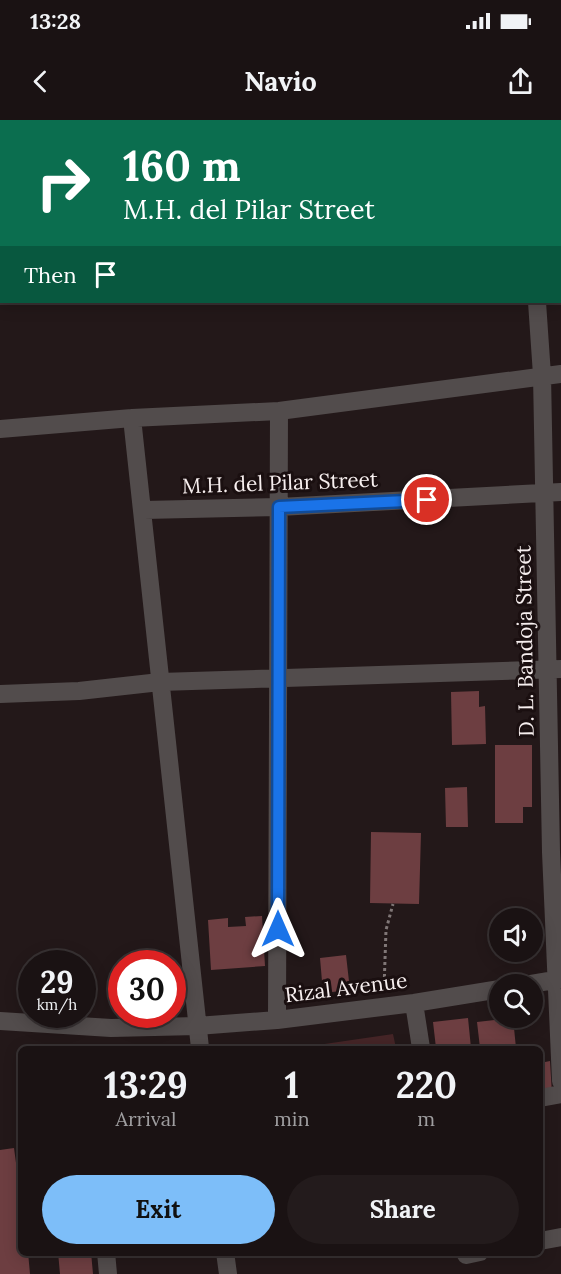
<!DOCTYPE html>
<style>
:root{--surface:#1a1213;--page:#231b1c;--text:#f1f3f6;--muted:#9f9ea0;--line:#383233;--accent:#7dbef9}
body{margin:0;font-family:Lora,serif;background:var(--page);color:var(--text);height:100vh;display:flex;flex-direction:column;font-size:22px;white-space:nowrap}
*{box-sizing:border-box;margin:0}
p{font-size:20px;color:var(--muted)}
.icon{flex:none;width:33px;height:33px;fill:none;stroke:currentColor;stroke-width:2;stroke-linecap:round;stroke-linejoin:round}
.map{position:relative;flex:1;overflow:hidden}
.drawer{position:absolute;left:18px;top:926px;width:525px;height:210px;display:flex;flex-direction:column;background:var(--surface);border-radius:9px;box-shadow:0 3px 15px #0003,0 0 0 2px var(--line)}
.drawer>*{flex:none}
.guide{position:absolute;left:0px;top:0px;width:561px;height:183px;box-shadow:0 3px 15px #0003,0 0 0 2px var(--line);background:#0b6e4f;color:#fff;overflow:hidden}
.tools{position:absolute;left:489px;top:788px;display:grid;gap:12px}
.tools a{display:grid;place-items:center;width:54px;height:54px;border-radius:50%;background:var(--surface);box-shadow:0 3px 15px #0003,0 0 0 2px var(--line);font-size:30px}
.speed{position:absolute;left:18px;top:830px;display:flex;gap:12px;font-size:30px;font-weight:700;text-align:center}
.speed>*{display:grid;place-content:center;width:78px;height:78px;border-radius:50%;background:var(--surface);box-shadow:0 3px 15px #0003,0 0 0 2px var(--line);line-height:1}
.speed small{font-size:15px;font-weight:400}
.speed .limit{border:9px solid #d22;background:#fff;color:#111}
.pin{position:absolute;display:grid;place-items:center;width:51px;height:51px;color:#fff;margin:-26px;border:3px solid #fff;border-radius:50%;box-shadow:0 2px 6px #0007}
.me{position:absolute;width:66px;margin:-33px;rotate:0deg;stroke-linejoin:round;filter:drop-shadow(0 0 4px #0008)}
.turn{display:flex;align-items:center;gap:21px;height:126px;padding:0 24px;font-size:27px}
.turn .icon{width:78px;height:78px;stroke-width:2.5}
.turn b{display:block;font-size:42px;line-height:51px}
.then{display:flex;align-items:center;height:57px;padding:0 24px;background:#0003;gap:12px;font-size:22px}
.eta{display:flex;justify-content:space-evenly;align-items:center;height:102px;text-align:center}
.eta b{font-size:36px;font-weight:700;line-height:42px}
.cta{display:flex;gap:12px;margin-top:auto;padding:12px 24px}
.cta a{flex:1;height:69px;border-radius:36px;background:var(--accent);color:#111;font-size:24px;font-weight:700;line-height:69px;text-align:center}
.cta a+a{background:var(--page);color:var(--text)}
.status{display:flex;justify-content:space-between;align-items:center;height:42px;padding:0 30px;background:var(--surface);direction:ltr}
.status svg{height:16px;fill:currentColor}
header{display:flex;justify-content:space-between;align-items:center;height:78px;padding:0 24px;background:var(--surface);font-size:27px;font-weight:700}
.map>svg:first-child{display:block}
.green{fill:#452527}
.building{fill:#6d3e41}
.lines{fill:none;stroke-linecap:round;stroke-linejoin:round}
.path{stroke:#807777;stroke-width:3;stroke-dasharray:3 3;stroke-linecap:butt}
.service{stroke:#524c4c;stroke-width:9}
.minor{stroke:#524c4c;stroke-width:18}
.route-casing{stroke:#114b97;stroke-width:15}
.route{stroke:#1a73e8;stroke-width:10}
.labels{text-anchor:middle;stroke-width:6;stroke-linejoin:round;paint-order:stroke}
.street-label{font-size:21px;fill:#f7efef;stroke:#1a0f10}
</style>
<div class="status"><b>13:28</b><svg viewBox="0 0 49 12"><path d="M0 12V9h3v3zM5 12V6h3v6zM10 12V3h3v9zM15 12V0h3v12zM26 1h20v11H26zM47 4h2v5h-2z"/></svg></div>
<header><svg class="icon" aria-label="back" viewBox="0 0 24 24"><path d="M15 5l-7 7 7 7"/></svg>Navio<svg class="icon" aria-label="share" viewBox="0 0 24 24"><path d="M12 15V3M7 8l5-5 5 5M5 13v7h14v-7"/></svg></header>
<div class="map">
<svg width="561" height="1154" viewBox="0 0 561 1154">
<rect width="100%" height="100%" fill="#231819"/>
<path class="green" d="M393 914 396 928H297Z"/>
<path class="building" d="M479 571V587L485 586 486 624 452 625 451 572Z
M495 625H532V687H523V703H495Z
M467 667 468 707H446L445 668Z
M371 712 421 713 419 784 370 783Z
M262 796 265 846 211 850 208 800 228 798V807L246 806 245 797Z
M346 835 350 870 323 873 320 838Z
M468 898 471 928H436L433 902Z
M513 898 516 928H480L477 902Z
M550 941 552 974 540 976V943Z
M14 1028 21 1080V1132H28L30 1154H0V1030Z
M58 1132H91L93 1154H60Z"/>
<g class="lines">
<path class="path" d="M384 869 386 810 393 784"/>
<path class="service" d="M560 35 561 36"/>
<path class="minor" d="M537 182 542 255 551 732 561 961
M132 298 200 928
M0 309 132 298 279 291 561 254
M144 390 279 387 561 372
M0 574 79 571 160 562 561 549
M531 864 561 859
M414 883 421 928
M277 900 279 291
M0 901 111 908 197 906 277 900 414 883 500 869
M540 978 561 974
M540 1121 561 1117
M106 1132 108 1154
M225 1132 228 1154
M466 1132V1135L480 1132"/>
</g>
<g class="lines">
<g class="route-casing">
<path id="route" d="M278 809 279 387 427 380"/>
</g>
<use href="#route" class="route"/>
</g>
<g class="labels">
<g class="street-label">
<text transform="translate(280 363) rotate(-2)" y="7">M.H. del Pilar Street</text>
<text transform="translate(525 521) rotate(-91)" y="7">D. L. Bandoja Street</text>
<text transform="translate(346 868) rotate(-7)" y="7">Rizal Avenue</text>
</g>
</g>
</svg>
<div class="tools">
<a><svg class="icon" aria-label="sound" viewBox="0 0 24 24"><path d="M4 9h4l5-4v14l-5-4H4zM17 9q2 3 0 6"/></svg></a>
<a><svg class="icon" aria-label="search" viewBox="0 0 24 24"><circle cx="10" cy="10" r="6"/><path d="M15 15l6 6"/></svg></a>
</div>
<div class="speed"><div>29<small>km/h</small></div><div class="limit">30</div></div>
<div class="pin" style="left:427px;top:380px;background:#d93025"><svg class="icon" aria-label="arrive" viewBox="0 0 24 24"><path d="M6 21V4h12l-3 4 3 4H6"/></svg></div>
<svg class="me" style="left:278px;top:809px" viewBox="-20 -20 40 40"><path d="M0-17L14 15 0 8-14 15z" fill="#1a73e8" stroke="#fff" stroke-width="4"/></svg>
<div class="guide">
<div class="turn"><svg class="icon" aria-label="right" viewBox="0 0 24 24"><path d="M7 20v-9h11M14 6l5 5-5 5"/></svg><div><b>160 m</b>M.H. del Pilar Street</div></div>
<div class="then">Then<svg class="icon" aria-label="arrive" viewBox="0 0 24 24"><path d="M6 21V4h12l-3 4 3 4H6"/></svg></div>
</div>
<section class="drawer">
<div class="eta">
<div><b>13:29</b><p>Arrival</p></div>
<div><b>1</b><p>min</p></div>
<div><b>220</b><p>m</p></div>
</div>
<div class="cta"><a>Exit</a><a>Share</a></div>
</section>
</div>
